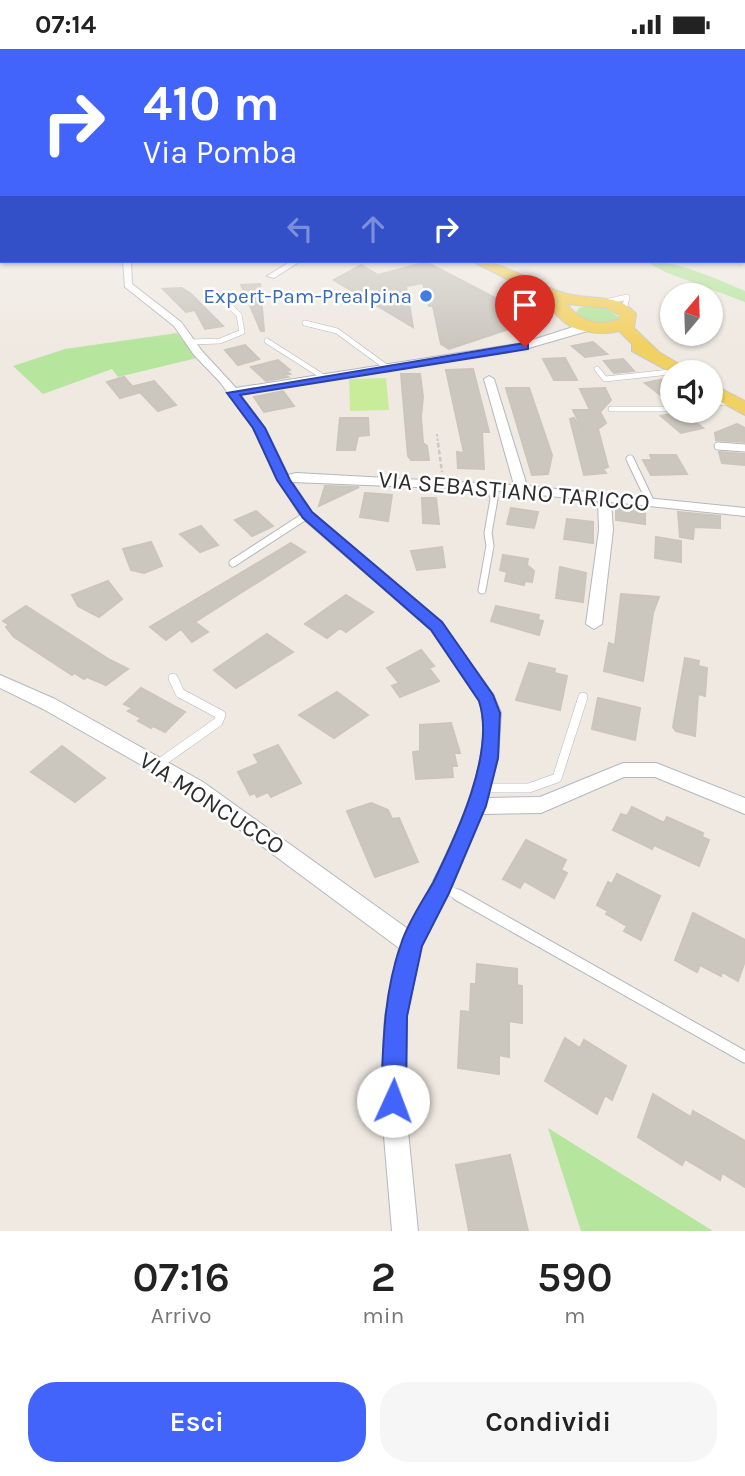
<!DOCTYPE html>
<html lang="it">
<style>
:root{--surface:#fff;--page:#f6f6f6;--text:#222;--muted:#767676;--accent:#4264fb}
body{margin:0;font-family:Karla,sans-serif;background:var(--page);color:var(--text);height:100vh;display:flex;flex-direction:column;font-size:26px;white-space:nowrap}
*{box-sizing:border-box;margin:0}
p{font-size:23px;color:var(--muted)}
.icon{flex:none;width:38px;height:38px;fill:none;stroke:currentColor;stroke-width:2;stroke-linecap:round;stroke-linejoin:round}
.map{position:relative;height:1182px;overflow:hidden}
.drawer{display:flex;flex-direction:column;background:var(--surface);flex:1}
.drawer>*{flex:none}
.banner{position:absolute;left:0px;top:0px;width:746px;height:214px;box-shadow:0 2px 5px #0004;background:#4264fb;color:#fff;overflow:hidden}
.needle{width:46px;rotate:19deg}
.fabs{position:absolute;left:660px;top:234px;display:grid;gap:14px}
.fabs a{display:grid;place-items:center;width:63px;height:63px;border-radius:50%;background:var(--surface);box-shadow:0 2px 5px #0004;font-size:35px}
.pin{position:absolute;display:grid;place-items:center;width:60px;height:60px;color:#fff;margin:-72px -30px;border-radius:50% 50% 50% 0;rotate:-45deg;box-shadow:0 0 7px #0007}
.pin .icon{rotate:45deg}
.me{position:absolute;width:77px;margin:-38px;rotate:2deg;stroke-linejoin:round;filter:drop-shadow(0 0 5px #0008)}
.turn{display:flex;align-items:center;gap:24px;height:147px;padding:0 28px;font-size:32px}
.turn .icon{width:91px;height:91px;stroke-width:2.5}
.turn b{display:block;font-size:49px;line-height:60px}
.lanes{display:flex;align-items:center;height:66px;padding:0 28px;background:#0003;justify-content:center;gap:35px;direction:ltr}
.lanes .off{opacity:.35}
.eta{display:flex;justify-content:space-evenly;align-items:center;height:119px;text-align:center}
.eta b{font-size:42px;font-weight:600;line-height:49px}
.cta{display:flex;gap:14px;margin-top:auto;padding:14px 28px}
.cta a{flex:1;height:80px;border-radius:28px;background:var(--accent);color:#fff;font-size:28px;font-weight:600;line-height:80px;text-align:center}
.cta a+a{background:var(--page);color:var(--text)}
.status{display:flex;justify-content:space-between;align-items:center;height:49px;padding:0 35px;background:var(--surface);direction:ltr}
.status svg{height:19px;fill:currentColor}
.map>svg:first-child{display:block}
.green{fill:#b6e59e}
.pitch{fill:#c9ec9a}
.building{fill:#cbc7bf;stroke:#cbc5ba;stroke-width:2}
.lines{fill:none;stroke-linecap:round;stroke-linejoin:round}
.lane-far3-casing{stroke:#b4b7c1;stroke-width:6}
.lane-far2-casing{stroke:#b4b7c1;stroke-width:9}
.lane-far1-casing{stroke:#b4b7c1;stroke-width:10}
.lane-casing{stroke:#b4b7c1;stroke-width:13}
.street-casing{stroke:#b4b7c1;stroke-width:2}
.primary-casing{stroke:#c9c9c9;stroke-width:2}
.path-far1{stroke:#c9c9c9;stroke-width:2;stroke-dasharray:2.5 2;stroke-linecap:butt}
.path{stroke:#c9c9c9;stroke-width:2.5;stroke-dasharray:4.5 2.5;stroke-linecap:butt}
.lane-far3{stroke:#fff;stroke-width:5}
.lane-far2{stroke:#fff;stroke-width:7}
.lane-far1{stroke:#fff;stroke-width:9}
.lane{stroke:#fff;stroke-width:11}
.street{fill:#fff;fill-rule:evenodd}
.primary{fill:#f2d163;fill-rule:evenodd}
.route{fill:#4264fb;stroke:#2b41a3;stroke-width:2}
.shop-dot{fill:#3f7fe0;stroke:#fff;stroke-width:2.5}
.labels{text-anchor:middle;stroke-width:5;stroke-linejoin:round;paint-order:stroke}
.far-shop-label{font-size:21px;fill:#366cbe;stroke:#fff;text-anchor:end}
.street-label{font-size:24px;fill:#2e2e2e;stroke:#fff}
</style>
<div class="status"><b>07:14</b><svg viewBox="0 0 49 12"><path d="M0 12V9h3v3zM5 12V6h3v6zM10 12V3h3v9zM15 12V0h3v12zM26 1h20v11H26zM47 4h2v5h-2z"/></svg></div>
<div class="map">
<svg width="745" height="1182" viewBox="0 0 745 1182">
<rect width="100%" height="100%" fill="#efe9e1"/>
<path class="green" d="M645 212C679 212 714 229 745 242V253L665 223Z
M590 256 604 258 619 268C607 280 587 273 575 265L579 259Z
M177 284 197 309 118 328 112 320 43 345 13 317 65 300Z
M548 1079 713 1182H581Z"/>
<path class="pitch" d="M386 329 389 361 350 362 349 330Z"/>
<path class="building" d="M426 213 522 263 509 267 524 275 449 300 441 295 433 257H429L423 234 406 237 413 278 334 231 361 216 378 226Z
M260 235 264 282H261L241 236Z
M182 239 191 245 223 277 205 280 195 261 186 263 163 240Z
M593 293 607 305 585 308 572 297Z
M245 296 259 310 238 316 225 301Z
M565 309 577 331H554L543 310Z
M623 310 634 322 614 324 604 312Z
M278 311 290 321 286 322 290 325 285 326 288 328 266 332 251 318Z
M473 320 489 383H482L484 420 458 419 457 403 464 404 446 321Z
M401 325H420L423 348 421 368 423 394 427 397 429 411H411L408 407Z
M124 328 138 344 120 349 107 333Z
M664 330 672 337V355L645 334Z
M154 332 176 356 158 362 134 337Z
M506 339H529L552 406 548 425 532 426Z
M605 339 611 351 600 363 606 374 598 380 608 418 603 420 606 424 584 426 570 370 574 369 586 387 573 361H590L580 340Z
M283 342 294 357 264 363 254 348Z
M682 362 703 379 681 384 661 367Z
M340 369H368L369 386 358 387 355 401H337Z
M737 375 745 379V393L716 391 715 384Z
M719 403 745 405V416L722 414Z
M650 406H676L687 425 651 426 643 411H652Z
M325 437 359 438 319 457Z
M365 444 392 446 388 472 360 468Z
M422 449H436L439 475 423 474Z
M616 456 645 459V475L616 471Z
M511 459 538 463 534 479 507 475Z
M256 462 273 477 252 487 235 471Z
M678 463 720 467V479L694 478 693 490 680 488Z
M567 470 593 473V494L564 490Z
M201 477 218 496 200 503 180 485Z
M656 488 681 492V513L655 509Z
M151 493 162 517 144 524 131 521 123 500Z
M291 494 305 503 195 573 208 583 192 593 181 580 166 591 150 578Z
M442 498 445 518 417 521 411 502Z
M503 506 528 510 527 516 534 522 532 533 525 532 524 536 505 532 507 523 500 521Z
M560 518 586 524 583 553 556 549Z
M108 532 122 550 99 568 78 557 72 546Z
M621 545 659 548 653 564 643 632 604 622 609 594 615 596Z
M346 546 373 563 346 583 340 579 327 589 305 575Z
M26 557 110 611 128 620 106 636 87 628 84 630 74 624 72 626 14 588 6 578 9 576 3 572Z
M496 557 539 566 538 571 543 572 539 586 491 572Z
M267 585 293 603 236 639 214 621Z
M421 601 434 617 429 619 439 632 400 648 392 637 399 634 387 619Z
M685 609 699 612 698 617 707 619 705 647 698 645 695 687 676 682 673 678Z
M529 614 555 620 554 624 567 627 560 661 516 651Z
M141 639 185 663 165 683 153 677 151 679 138 672 141 669 128 662 132 659 124 655Z
M337 643 368 666 334 689 299 666Z
M598 649 640 659 635 691 592 680Z
M451 674 460 704H454L457 717H452L453 728 416 730 413 703 420 702V676Z
M278 696 301 734 271 748 268 743 257 748 255 744 250 746 238 723 259 714 254 706Z
M62 697 105 729 75 753 31 723Z
M371 754 388 761 392 770 399 769 418 813 375 828 347 762Z
M632 758 664 774 667 768 703 784 702 788 709 791 699 817 654 796 652 800 613 781 621 765 627 767Z
M526 791 566 811 561 821 567 824 554 849 524 832 520 839 503 830Z
M617 825 660 847 641 891 624 882 627 877 606 865 608 862 597 856 608 833 612 835Z
M693 864 745 891V912L738 932 722 923 721 927 700 916 697 923 675 911Z
M477 915 517 920V936L522 937V974L509 972V1008L499 1006V1025L458 1019 461 962 470 963 471 935H476Z
M565 989 580 999 584 991 626 1017 612 1051 605 1046 597 1065 545 1032Z
M653 1045 691 1068 693 1062 745 1092V1138L722 1124 720 1131 685 1110 682 1116 638 1088Z
M510 1106 528 1182H469L456 1116Z"/>
<g class="lines">
<g class="lane-far3-casing">
<path id="lane-far3" d="M605 253 627 248 624 262
M305 274 337 282 389 320
M267 292 325 329
M191 293 220 292 242 283 239 266 217 244
M597 320 605 330 679 322
M710 355 732 352
M611 360H672"/>
</g>
<g class="lane-far2-casing">
<path id="lane-far2" d="M718 397 745 399
M630 410 650 452
M233 514 307 466
M482 541 490 497 488 484 494 450 491 437"/>
</g>
<g class="lane-far1-casing">
<path id="lane-far1" d="M157 716 218 673 221 666 180 644 173 629
M481 739H529L557 729 583 648
M442 837 461 848"/>
</g>
<g class="lane-casing">
<path id="lane" d="M458 846 745 1008"/>
</g>
<g class="street-casing">
<path id="street" d="M123 212H131L132 235 181 273 202 302 236 339 523 294 573 278 593 276 598 279 525 300 240 345 265 379 288 426 296 424 514 436 484 330 489 327 494 330 527 437 745 459V467L611 453 613 481 602 575 594 580 586 575 599 481 598 452 491 441 292 433 312 463 441 573 493 645 501 664 498 709 488 749 540 748 623 714H656L745 749V765L655 728H624L541 764 482 765 449 844 421 897 407 967 405 1052 418 1182H392L381 1052 385 967 399 899 189 743 43 660 0 639V626L55 650 203 733 408 880C437 827 500 712 479 652L431 581 302 469 278 431 253 379 220 333 194 306 174 277 125 238Z
M291 212 299 213 274 229 267 227Z"/>
</g>
<g class="primary-casing">
<path id="primary" d="M472 212C504 211 533 235 564 244 588 252 618 243 636 265L634 279 659 303 694 324H672L632 302V295L619 282C604 286 577 284 564 273 555 265 550 258 539 251L538 246ZM567 255 606 259 620 266 619 270C599 279 579 271 567 255Z
M710 334 745 352V366L710 347Z"/>
</g>
<path class="path-far1" d="M437 385 438 395"/>
<path class="path" d="M438 394 442 423"/>
<use href="#lane-far3" class="lane-far3"/>
<use href="#lane-far2" class="lane-far2"/>
<use href="#lane-far1" class="lane-far1"/>
<use href="#lane" class="lane"/>
<use href="#street" class="street"/>
<use href="#primary" class="primary"/>
</g>
<linearGradient id="sky" x2="0" y2="1"><stop stop-color="#7abfeb"/><stop offset="0.44" stop-color="#f8f5f2"/><stop offset="1" stop-color="#f8f5f2" stop-opacity="0"/></linearGradient>
<rect width="745" height="296" fill="url(#sky)"/>
<path class="route" d="M525 294 528 295V300L240 346 265 379 290 431 312 463 442 573 493 646 500 664 498 709 486 757 449 844 422 897 407 967 406 1052 402 1061 393 1065 384 1061 381 1052C383 999 383 946 401 895 408 873 422 853 433 834 456 787 496 704 479 652L431 581 303 469 277 431 253 379 227 344Z"/>
<circle class="shop-dot" cx="426" cy="247" r="7"/>
<g class="labels">
<g class="far-shop-label">
<text x="412" y="254">Expert-Pam-Prealpina</text>
</g>
<g class="street-label">
<text transform="translate(514 442) rotate(5)" y="8">VIA SEBASTIANO TARICCO</text>
<text transform="translate(212 754) rotate(33)" y="8">VIA MONCUCCO</text>
</g>
</g>
</svg>
<div class="fabs">
<a><svg class="needle" viewBox="-14 -14 28 28"><path d="M0-13l5 13h-10z" fill="#e53935"/><path d="M0 13l5-13h-10z" fill="#767676"/></svg></a>
<a><svg class="icon" aria-label="sound" viewBox="0 0 24 24"><path d="M4 9h4l5-4v14l-5-4H4zM17 9q2 3 0 6"/></svg></a>
</div>
<div class="pin" style="left:525px;top:298px;background:#d93025"><svg class="icon" aria-label="arrive" viewBox="0 0 24 24"><path d="M6 21V4h12l-3 4 3 4H6"/></svg></div>
<svg class="me" style="left:393px;top:1052px" viewBox="-20 -20 40 40"><circle r="19" fill="#fff"/><path d="M0-13L10 11 0 6-10 11z" fill="#4264fb"/></svg>
<div class="banner">
<div class="turn"><svg class="icon" aria-label="right" viewBox="0 0 24 24"><path d="M7 20v-9h11M14 6l5 5-5 5"/></svg><div><b>410 m</b>Via Pomba</div></div>
<div class="lanes"><svg class="icon off" aria-label="left" viewBox="0 0 24 24"><path d="M17 20v-9H6M10 6l-5 5 5 5"/></svg><svg class="icon off" aria-label="ahead" viewBox="0 0 24 24"><path d="M12 20V5M6 11l6-6 6 6"/></svg><svg class="icon" aria-label="right" viewBox="0 0 24 24"><path d="M7 20v-9h11M14 6l5 5-5 5"/></svg></div>
</div>
</div>
<section class="drawer">
<div class="eta">
<div><b>07:16</b><p>Arrivo</p></div>
<div><b>2</b><p>min</p></div>
<div><b>590</b><p>m</p></div>
</div>
<div class="cta"><a>Esci</a><a>Condividi</a></div>
</section>
